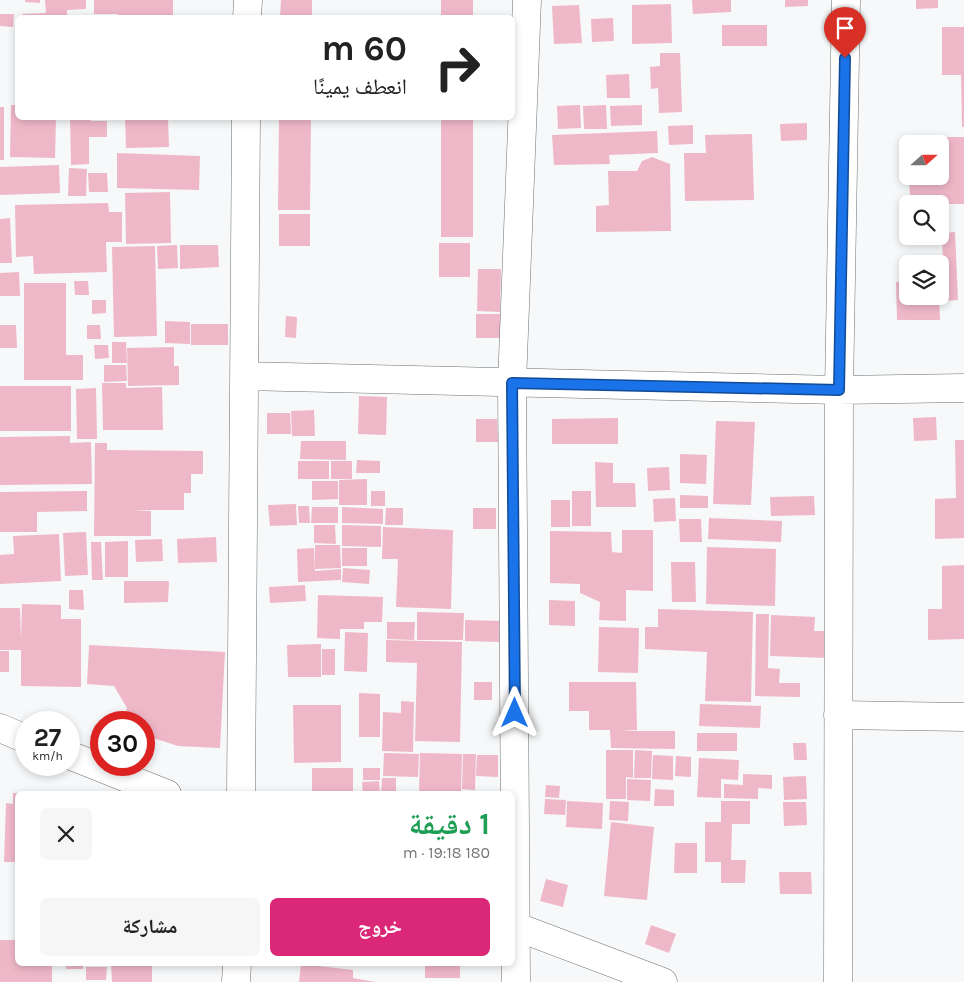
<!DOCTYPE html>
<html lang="ar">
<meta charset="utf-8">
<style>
:root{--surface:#fff;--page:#f6f6f6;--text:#222;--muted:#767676;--accent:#db2777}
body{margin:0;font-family:Karla,"Noto Naskh Arabic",sans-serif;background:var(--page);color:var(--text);direction:rtl;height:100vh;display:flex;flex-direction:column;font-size:19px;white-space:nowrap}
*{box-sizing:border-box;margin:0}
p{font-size:16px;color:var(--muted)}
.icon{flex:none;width:28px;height:28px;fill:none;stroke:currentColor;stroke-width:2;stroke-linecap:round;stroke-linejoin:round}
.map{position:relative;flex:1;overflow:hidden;direction:ltr}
.drawer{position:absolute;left:15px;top:791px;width:500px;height:175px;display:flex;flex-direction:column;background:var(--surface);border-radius:8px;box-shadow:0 2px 8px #0003;direction:rtl}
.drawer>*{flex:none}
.guide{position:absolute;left:15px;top:15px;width:500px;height:105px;border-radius:8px;box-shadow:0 2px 8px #0003;direction:rtl;background:#fff;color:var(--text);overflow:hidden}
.needle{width:32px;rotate:69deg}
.fabs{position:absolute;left:899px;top:135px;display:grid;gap:10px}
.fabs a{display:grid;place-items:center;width:50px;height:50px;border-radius:8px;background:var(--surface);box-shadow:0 2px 8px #0003;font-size:25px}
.speed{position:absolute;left:15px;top:711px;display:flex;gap:10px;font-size:25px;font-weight:700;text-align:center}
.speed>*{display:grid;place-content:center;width:65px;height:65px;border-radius:50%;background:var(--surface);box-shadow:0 2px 8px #0003;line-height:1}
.speed small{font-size:12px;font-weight:400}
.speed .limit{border:8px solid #d22;background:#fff;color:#111}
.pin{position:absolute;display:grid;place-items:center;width:42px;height:42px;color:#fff;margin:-51px -21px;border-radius:50% 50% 50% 0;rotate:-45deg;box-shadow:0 0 5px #0007}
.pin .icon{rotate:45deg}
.me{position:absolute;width:55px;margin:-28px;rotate:0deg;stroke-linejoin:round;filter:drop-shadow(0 0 4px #0008)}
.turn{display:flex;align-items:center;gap:18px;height:105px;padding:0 25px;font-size:22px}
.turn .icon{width:65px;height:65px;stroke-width:2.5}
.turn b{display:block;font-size:35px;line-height:42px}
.round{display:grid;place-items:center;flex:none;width:52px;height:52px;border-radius:8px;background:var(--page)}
.head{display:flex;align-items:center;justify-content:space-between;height:85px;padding:0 25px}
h1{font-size:30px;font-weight:700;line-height:38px;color:#1e9e55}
.primary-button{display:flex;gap:10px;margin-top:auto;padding:10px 25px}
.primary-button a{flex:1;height:58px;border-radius:8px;background:var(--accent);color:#fff;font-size:20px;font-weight:700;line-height:58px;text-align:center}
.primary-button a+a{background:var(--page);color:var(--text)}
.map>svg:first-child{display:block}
.building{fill:#efb8c9}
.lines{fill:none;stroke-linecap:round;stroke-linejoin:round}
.minor-casing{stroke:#6f7070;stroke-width:29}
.minor{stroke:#fff;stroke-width:28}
.route-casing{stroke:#114b97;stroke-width:12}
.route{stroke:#1a73e8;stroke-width:9}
</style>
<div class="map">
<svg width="964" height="982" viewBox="0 0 964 982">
<rect width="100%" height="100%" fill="#f7f8f9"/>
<path class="building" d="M25 0H40V3L25 2Z
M45 0H86V9L67 10V18H22V14L46 13Z
M94 0H173V18H118V14H94Z
M281 0H312V18H280Z
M441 0H473V18H441Z
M692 0H731V12L693 14Z
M785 0H808V6L785 7Z
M916 0H938V8L916 9Z
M671 4 672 43 632 44V5Z
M579 5 582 43 554 44 552 6Z
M0 14H14L13 27 0 26Z
M613 18 614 41 592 42 591 19Z
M722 25H767V46H722Z
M942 27H964V127H962L961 75H942Z
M660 53H680L682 112 659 113 658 88 651 89 650 67 660 66Z
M629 74 630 98H607L606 75Z
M11 105H18V118H56L55 158 10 157Z
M580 105 581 128 558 129 557 106Z
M606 105 607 129H584L583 106Z
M642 105V125L611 126 610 106Z
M0 107H4V160H0Z
M70 118H91V121H107V137H89V164L71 165Z
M125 118H168L169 147 126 148Z
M279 118H311L310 210H278Z
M441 118H473V237H441Z
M807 123V140L781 141 780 124Z
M693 125V144L669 145 668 126Z
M657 131 658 153 609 155 610 164 554 165 552 135Z
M752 134 754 200 685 201 684 153H706L705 135Z
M909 137H964V204H937V197H910L909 176H940V144H909Z
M117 153 200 156 199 190 117 188Z
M652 157 670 164 671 231 596 232V206L609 205 608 171H637L642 161Z
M59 165 60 193 0 195V167Z
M69 168 87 169 86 196H68Z
M88 173H107L108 192H89Z
M170 192 171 243 126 244 125 193Z
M108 203 109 212H122V242H106L107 272 34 274 33 256 16 257 15 205Z
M279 214H310V246H279Z
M10 218 12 263H0V219Z
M955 232 958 300 944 301 942 233Z
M439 243H470V277H439Z
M177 245 178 268 158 269 157 246Z
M180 245H218L219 267 180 269Z
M155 246 157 336 114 337 112 247Z
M478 269H501L500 312 477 311Z
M19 272 20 296H0V273Z
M74 281H88L89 295H75Z
M908 281V296H939L940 320H897L896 282Z
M24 283H66V355H83V380H24Z
M92 300H106V313L92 314Z
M476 314H501L500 338H476Z
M286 316 297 317 296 338 285 337Z
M165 321 190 322V344L165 343Z
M191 324H228V345H191Z
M0 325H16L17 348H0Z
M87 325H100L101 339H87Z
M112 342H126L127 363H112Z
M94 345H108L109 358 95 359Z
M174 347V366H179V385L128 386 127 348Z
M104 365H126L127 381 104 382Z
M102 383H126V388L162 387 163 430H103Z
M0 386H71V431H0Z
M96 388 97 439H77L76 389Z
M359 396 387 397 386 435 358 434Z
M314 410 315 436H292L291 411Z
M267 413H290L291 434H267Z
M936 417 937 440 914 441 913 418Z
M618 418V444H552V419Z
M476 419H497L498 442H476Z
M716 421 755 422 751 505 713 504Z
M70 436V443L91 442 92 484 0 485V437Z
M955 440H964V538L935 539V499L956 498Z
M301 441H346V460L300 459Z
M95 443H107V450L203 451V474H191V493H184V510H131L151 511V536H94Z
M680 454 707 455 706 484 680 483Z
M357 460 380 461V473H356Z
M298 461H329V479H298Z
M331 461H352V479H331Z
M595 462 613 463V483H635L636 507H596Z
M669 467 670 490 648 491 647 468Z
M367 479V505H339V480Z
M312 481H338V499L312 500Z
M87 491V511L37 512V532H0V492Z
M371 491H385V506H371Z
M572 491H591V526H572Z
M680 495 708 496V508H680Z
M814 496 815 515 771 516 770 497Z
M675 498 676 521 654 522 653 499Z
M551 500H570V527H551Z
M296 504 297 525 270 526 268 505Z
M298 506H309L310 523H299Z
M312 507H338V523H311Z
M342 507 383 509V524L342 523Z
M386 508H403V525H385Z
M473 508H496V529H473Z
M709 518 782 521 781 542 708 539Z
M679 519H701L702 542H680Z
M314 525H335L336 544 314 543Z
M342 525 381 526V547L342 546Z
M383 527 453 530 451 609 396 607 398 559H382Z
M622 530H653V591L626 590V621L599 620 600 602 580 593V584L550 583V531L611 532 612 552 622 553Z
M86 532 88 575 65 576 63 533Z
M59 534 61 581 0 584V555L14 554 13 536Z
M216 537 217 562 178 563 177 539Z
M162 539 163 561 136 562 135 540Z
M128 541V577H105V542Z
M91 542H101L103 580H92Z
M315 545H340L341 568 315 569Z
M707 547 776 549 775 606 706 604Z
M314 548 315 571 341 569V580L298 582 297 549Z
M342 548H367V566H342Z
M671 562H695L696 602H672Z
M964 565V639L928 640V609H942V566Z
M343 568 370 570 369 584 342 582Z
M124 581H169L168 602 124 603Z
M305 585 306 601 270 603 269 587Z
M69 590H83L84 610 69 609Z
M318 595 383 597 382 622H364V629H340V639L317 638Z
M549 600 575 601V626L549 625Z
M22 604 61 605V619H81V687L21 686V650H0V608H20L21 640Z
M658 609 753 612 751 702 705 701 707 652 645 649V627H658Z
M417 612 464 613 463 640H417Z
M756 614H769L768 668 780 669 779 683H800V697L755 696Z
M771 615 815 617 814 631H827V658L770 656Z
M465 620 500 621 499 642 465 641Z
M387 622H415L414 640 387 639Z
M599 627 639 628 638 673 598 672Z
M345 632 368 633 367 672 344 671Z
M386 640 462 642 460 742 415 741 417 663 386 662Z
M321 644V677H288L287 645Z
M89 645 225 652 220 748 178 746 144 735V722H122L127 708 114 686 87 684Z
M322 649H335V675H322Z
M0 651H9V672H0Z
M474 682H492V700H474Z
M569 682H636L637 730 620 731H675V749L611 748 610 730H589V711H569Z
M359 693 380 694V737H359Z
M401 701 414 702 413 752 382 751 383 712 401 713Z
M700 704 761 706 760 728 699 726Z
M293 705H341V762L294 763Z
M697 733H737V751H697Z
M793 743H806L807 760H794Z
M606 750H633V778L626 777V799H606Z
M635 750 652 751 651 778H634Z
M384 753 419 754 418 777 383 776Z
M420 753 462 754 461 794H419Z
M463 754H476L475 790 462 789Z
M477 755H498V777L476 776Z
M653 755 673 756V780L652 779Z
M676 756 691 757V777L675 776Z
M699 758 739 760 738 780 721 779V798L697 797Z
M312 768H353V794H312Z
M363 768H380V780H363Z
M743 774 772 775V789L758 788V799L724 798V784L743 785Z
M806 776 807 799 784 800 783 777Z
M382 778H396V794H381Z
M627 779 651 780 650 801 627 800Z
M379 781 380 794H363L362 782Z
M546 785 560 786 559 798 545 797Z
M655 789 674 790V806H654Z
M13 793H18V892H15L16 862H4L6 803 13 804Z
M545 799 566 800 565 815 544 814Z
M567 801 603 803 602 829 566 827Z
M610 801 629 802 628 821 609 820Z
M721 801H750V824H732L731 860H746L745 883H721V862H705V822H721Z
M783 802H806L807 825 784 826Z
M611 822 654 827 647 900 604 896Z
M675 843H697V873H674Z
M779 872H811L812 894H780Z
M546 879 568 885 563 907 540 901Z
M651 925 676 934 669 953 645 944Z
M0 940H18V964H52V982H0Z
M66 964H83V969H66Z
M111 964H152V982H112Z
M301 964 353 970V978L375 982H299Z
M425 964H460V978H425Z
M86 967H107L106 980H86Z"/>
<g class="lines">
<g class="minor-casing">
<path id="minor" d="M247 18 248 0
M244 376 839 390 964 388
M838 715 964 717
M0 728 26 739
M69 755 167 794
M241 794 246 118
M512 925 663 982
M236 982 237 964
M516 982 512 383 527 0
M838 982 839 390 846 0"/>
</g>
<use href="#minor" class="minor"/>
</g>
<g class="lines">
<g class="route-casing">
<path id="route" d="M515 713 512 383 839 390 845 58"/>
</g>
<use href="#route" class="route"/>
</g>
</svg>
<div class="fabs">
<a><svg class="needle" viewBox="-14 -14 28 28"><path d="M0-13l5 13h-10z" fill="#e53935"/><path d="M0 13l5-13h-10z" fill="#767676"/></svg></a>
<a><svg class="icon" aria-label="search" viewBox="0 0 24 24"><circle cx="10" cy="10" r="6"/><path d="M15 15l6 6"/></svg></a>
<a><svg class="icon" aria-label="layers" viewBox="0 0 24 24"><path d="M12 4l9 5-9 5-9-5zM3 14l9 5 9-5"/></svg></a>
</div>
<div class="speed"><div>27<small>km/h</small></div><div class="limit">30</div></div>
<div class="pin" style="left:845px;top:58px;background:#d93025"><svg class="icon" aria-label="arrive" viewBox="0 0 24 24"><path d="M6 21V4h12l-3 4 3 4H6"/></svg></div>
<svg class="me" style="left:515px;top:713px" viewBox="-20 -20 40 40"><path d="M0-17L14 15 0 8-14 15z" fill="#1a73e8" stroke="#fff" stroke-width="4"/></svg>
<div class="guide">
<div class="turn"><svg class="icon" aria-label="right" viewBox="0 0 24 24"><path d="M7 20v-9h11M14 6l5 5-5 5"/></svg><div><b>60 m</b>انعطف يمينًا</div></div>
</div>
<section class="drawer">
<div class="head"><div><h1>1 دقيقة</h1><p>180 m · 19:18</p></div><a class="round"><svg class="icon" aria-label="close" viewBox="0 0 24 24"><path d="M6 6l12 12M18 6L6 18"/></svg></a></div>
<div class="primary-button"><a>خروج</a><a>مشاركة</a></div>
</section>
</div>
